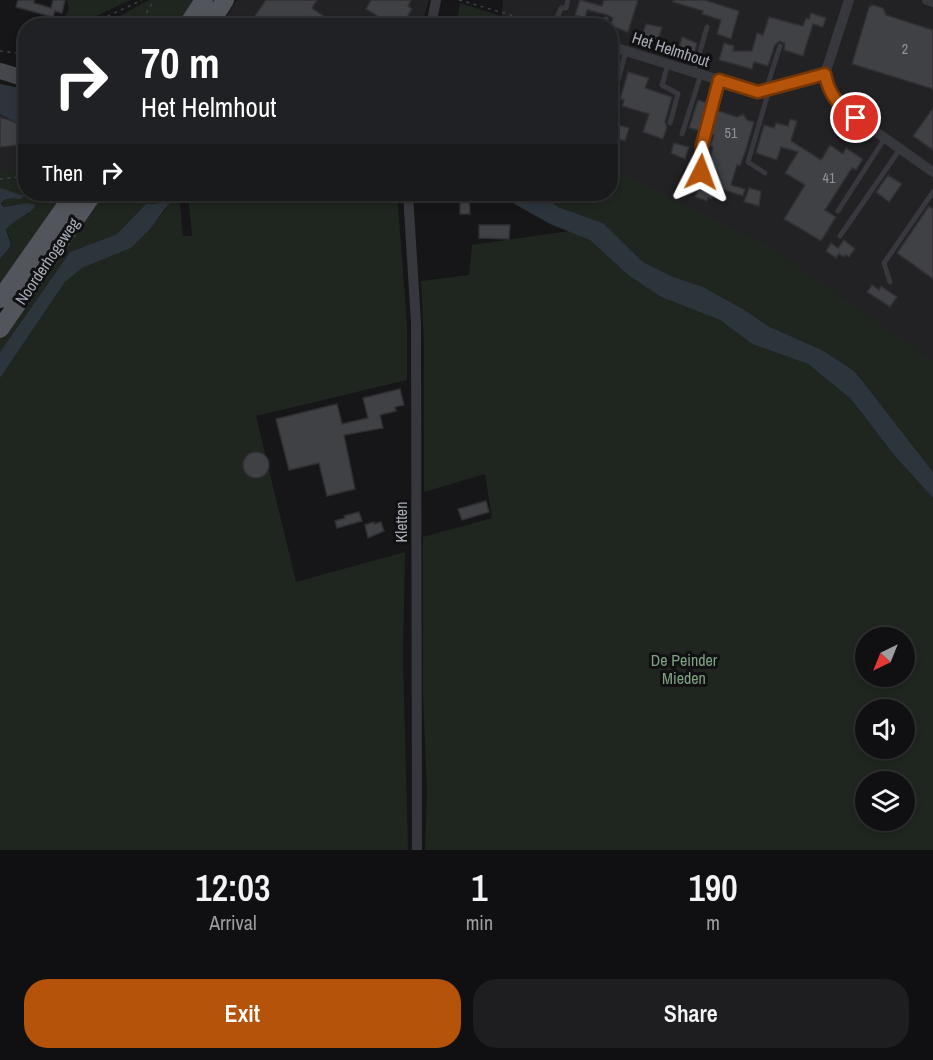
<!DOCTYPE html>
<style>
:root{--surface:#101012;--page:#1e1e20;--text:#f1f3f6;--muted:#9c9d9f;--line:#303032;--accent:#b45309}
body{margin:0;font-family:"Archivo Narrow",sans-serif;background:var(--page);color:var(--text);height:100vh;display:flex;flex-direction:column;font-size:22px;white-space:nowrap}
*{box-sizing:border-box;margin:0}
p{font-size:20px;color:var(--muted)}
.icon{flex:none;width:33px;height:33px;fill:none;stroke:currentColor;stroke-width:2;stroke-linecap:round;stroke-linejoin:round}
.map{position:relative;height:850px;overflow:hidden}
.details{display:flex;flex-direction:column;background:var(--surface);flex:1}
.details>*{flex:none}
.banner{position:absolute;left:18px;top:18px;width:600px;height:183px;border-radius:24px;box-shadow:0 3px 9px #0003,0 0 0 2px var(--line);background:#202124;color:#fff;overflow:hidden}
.needle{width:39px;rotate:223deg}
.tools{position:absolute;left:855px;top:627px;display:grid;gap:12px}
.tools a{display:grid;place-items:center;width:60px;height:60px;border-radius:50%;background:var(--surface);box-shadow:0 3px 9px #0003,0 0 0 2px var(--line);font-size:30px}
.pin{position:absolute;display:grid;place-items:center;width:51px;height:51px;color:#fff;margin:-26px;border:3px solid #fff;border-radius:50%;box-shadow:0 2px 6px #0007}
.me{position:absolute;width:66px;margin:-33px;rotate:3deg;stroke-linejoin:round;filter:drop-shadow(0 0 4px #0008)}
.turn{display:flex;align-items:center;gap:21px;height:126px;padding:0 24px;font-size:27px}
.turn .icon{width:78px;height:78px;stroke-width:2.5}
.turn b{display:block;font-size:42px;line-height:51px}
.then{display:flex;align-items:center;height:57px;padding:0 24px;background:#0003;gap:12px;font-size:22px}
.eta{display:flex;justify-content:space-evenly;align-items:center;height:102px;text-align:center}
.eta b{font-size:36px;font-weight:600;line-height:42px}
.primary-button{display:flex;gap:12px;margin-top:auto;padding:12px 24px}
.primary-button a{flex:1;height:69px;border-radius:24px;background:var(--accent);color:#fff;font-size:24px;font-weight:600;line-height:69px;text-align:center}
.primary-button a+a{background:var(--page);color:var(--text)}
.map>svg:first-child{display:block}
.built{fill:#222225}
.green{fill:#1e261f;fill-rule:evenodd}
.water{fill:#2c353c}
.building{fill:#404145;stroke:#303034;stroke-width:1.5}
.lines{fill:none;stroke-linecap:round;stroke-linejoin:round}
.path{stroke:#3d3f44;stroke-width:1.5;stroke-dasharray:3 4.5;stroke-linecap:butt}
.lane{stroke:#37383d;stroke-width:5}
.street{stroke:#37383d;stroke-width:10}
.secondary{stroke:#45474d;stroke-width:16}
.primary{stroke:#53555c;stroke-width:18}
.route-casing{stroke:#753606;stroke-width:15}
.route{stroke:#b45309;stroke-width:10}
.labels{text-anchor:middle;stroke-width:6;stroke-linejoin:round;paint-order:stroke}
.number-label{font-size:14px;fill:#8e929b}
.street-label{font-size:16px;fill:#a8adb8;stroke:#111113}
.park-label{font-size:16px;fill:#7fa381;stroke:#111113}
</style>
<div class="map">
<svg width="933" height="850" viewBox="0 0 933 850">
<rect width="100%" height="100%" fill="#161618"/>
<path class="built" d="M237 0H429L422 25 219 26Z
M503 0H933V380L611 183 610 26H501Z
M0 110 25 123 26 194 0 203Z"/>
<path class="green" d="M67 0H130L90 19 71 25 26 26 57 19 66 15 69 9Z
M149 0H198L181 25 96 26 114 19Z
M460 3 520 22 519 25 456 26Z
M611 168 763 242 933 361V472L864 383 854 371 822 350 770 327 743 309 703 287 671 276 643 262 603 223 558 207 541 194H610Z
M25 169 26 194H66L0 289V259L11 245 10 239 6 230 14 220 29 214 28 203 7 207 2 206 3 201 6 199H21L0 188V171Z
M99 194H170L156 204H146L117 234 70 252 0 352V339Z
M177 194 179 195 183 236H192L188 194H397L407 324V380L256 416 296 582 405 552 403 659 408 850H0V378L65 282 82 268 131 248 151 228Z
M570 231 590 240 628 275 661 297 720 320 752 344 808 364 851 399 894 455 933 498V850H425L427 792 423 696V537L492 518 485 474 424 492V344L421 281 469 275 472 245ZM866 638H904V676H866ZM866 710H904V748H866ZM866 782H904V820H866Z"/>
<path class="water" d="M0 84 25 89V127L0 114Z
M0 188 24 196 21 199C14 199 4 196 1 204L4 207 28 203 36 205C29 217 14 218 6 230 12 248 14 242 0 259Z
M170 194 177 195 164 210 151 228 131 248 82 268 65 282 0 378V352L70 252 117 234 146 204H156Z
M509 194H541L558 207 603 223 643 262 671 276 703 287 743 309 770 327 822 350 854 371 864 383 933 472V498L894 455 851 399 808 364 752 344 720 320 661 297 628 275 590 240 550 224 511 202Z"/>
<path class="building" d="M18 0H34V3L51 8 53 0H65L62 13 55 11 53 17 16 7Z
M266 0H317L312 8 338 26H253L252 20Z
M371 0H411L408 6 412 9 402 26H394L366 9Z
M580 0 602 6 604 0H638L628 32 610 26 613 18 608 15 587 10 585 18 575 15Z
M673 0H705L739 11 731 39 717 34 721 20 702 14 703 11 673 2Z
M873 5 883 8 886 15 933 30V89L852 64 869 7Z
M811 13 826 18 823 27 813 24 803 56 784 50 785 44 780 41 775 45 768 66 754 62 752 69 719 60 724 43 734 46 733 51H752L757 33 763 35 769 17 803 26 806 18 809 19Z
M646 24 662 27 658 41 642 35Z
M682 37 697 43 695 52 689 51 688 55 678 51Z
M628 72 649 78 645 88 672 97 665 122 667 127 663 139 643 132 649 114 622 106 624 100 620 99Z
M698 100 708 103 701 131 689 128Z
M933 108V150L913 136Z
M716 110 737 117 743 114 747 120 754 122 746 150 740 166 737 165 731 185 745 189 743 196 715 187 712 199 708 198 707 201 695 197 705 174 713 147 710 146 714 135 710 134Z
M0 117 14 122 26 131V144L0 147Z
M790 119 797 121 791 141 821 160 830 145 843 154 846 148 863 159 856 170 852 168 825 210 836 217 821 241 784 219 805 185 785 173 798 152 781 147 777 160 756 153 764 125 774 128 776 123 788 126Z
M612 123 629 128 625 141 610 136Z
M674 143 689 147 685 159 671 153Z
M888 175 902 184 889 202 876 192Z
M749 188 761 191 759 206 744 202Z
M460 194H469L470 214H460Z
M929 206 933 209V279L897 253Z
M479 225H510L509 239 479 238Z
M844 240 855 249 849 257 846 255 844 257 839 254 836 258 826 251 831 243 838 248Z
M872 285 879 290 881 286 897 297 890 307 867 292Z
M400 389 404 405 395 407 396 411 380 415 383 428 344 435 355 489 327 496 319 463 289 470 276 419 337 404 342 424 368 418 363 398Z
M243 465a13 13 0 1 1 26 0a13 13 0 1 1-26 0Z
M486 501 489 512 462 520 458 509Z
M359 512 362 521 337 528 335 521 345 518 344 516Z
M374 522V524L381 522 384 531 368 538 365 525Z"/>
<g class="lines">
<path class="path" d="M459 0 528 20
M87 26 142 0
M139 26 154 0
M0 51 26 54
M17 51 21 43 26 42
M0 179 26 176"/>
<path class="lane" d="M554 26 561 8H566L568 0
M604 26 606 19
M668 64 662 85 678 94 670 123
M694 72 707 27
M766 90 780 46
M610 109 626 51
M682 134 701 74
M701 172 702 145 719 80
M765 173 748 162 769 90
M838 211 885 138
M840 236 900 149
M890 282 884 263 933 192"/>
<path class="street" d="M849 0 825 74 832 97 841 107 933 172
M927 0 933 2
M539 23 546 26
M431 26 436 0
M610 46 757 92 825 74
M408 194 416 323 417 850"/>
<path class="secondary" d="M0 71 26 79"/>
<path class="primary" d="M187 26 204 0
M208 26 225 0
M0 299 74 194
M0 329 93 194"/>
</g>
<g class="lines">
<g class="route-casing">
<path id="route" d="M701 172 702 145 719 80 758 92 825 74C829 96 839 105 856 118"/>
</g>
<use href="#route" class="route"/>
</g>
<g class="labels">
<g class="number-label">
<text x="905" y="54">2</text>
<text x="731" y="138">51</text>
<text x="829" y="183">41</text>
</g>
<g class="street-label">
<text transform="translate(671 49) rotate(18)" y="6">Het Helmhout</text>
<text transform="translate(47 261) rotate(-56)" y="6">Noorderhogeweg</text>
<text transform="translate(401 522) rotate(-90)" y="6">Kletten</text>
</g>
<g class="park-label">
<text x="684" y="666">De Peinder<tspan x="684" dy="18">Mieden</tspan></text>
</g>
</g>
</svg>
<div class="tools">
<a><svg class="needle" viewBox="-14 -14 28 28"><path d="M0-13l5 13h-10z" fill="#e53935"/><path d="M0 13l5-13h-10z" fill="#9c9d9f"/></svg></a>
<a><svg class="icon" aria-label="sound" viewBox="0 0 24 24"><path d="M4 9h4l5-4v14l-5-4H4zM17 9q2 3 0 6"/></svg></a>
<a><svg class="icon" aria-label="layers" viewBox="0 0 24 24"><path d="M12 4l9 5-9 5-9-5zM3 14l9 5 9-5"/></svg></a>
</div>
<div class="pin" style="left:856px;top:118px;background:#d93025"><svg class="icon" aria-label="arrive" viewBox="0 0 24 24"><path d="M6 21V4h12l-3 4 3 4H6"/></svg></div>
<svg class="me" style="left:701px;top:172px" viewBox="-20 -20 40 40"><path d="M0-17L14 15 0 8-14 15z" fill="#b45309" stroke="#fff" stroke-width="4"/></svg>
<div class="banner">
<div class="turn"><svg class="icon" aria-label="right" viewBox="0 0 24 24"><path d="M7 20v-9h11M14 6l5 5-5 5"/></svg><div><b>70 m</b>Het Helmhout</div></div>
<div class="then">Then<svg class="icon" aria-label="right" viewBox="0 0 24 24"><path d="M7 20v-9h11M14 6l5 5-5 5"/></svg></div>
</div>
</div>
<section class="details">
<div class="eta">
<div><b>12:03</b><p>Arrival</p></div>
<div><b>1</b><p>min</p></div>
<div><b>190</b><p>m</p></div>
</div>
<div class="primary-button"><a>Exit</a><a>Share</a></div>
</section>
